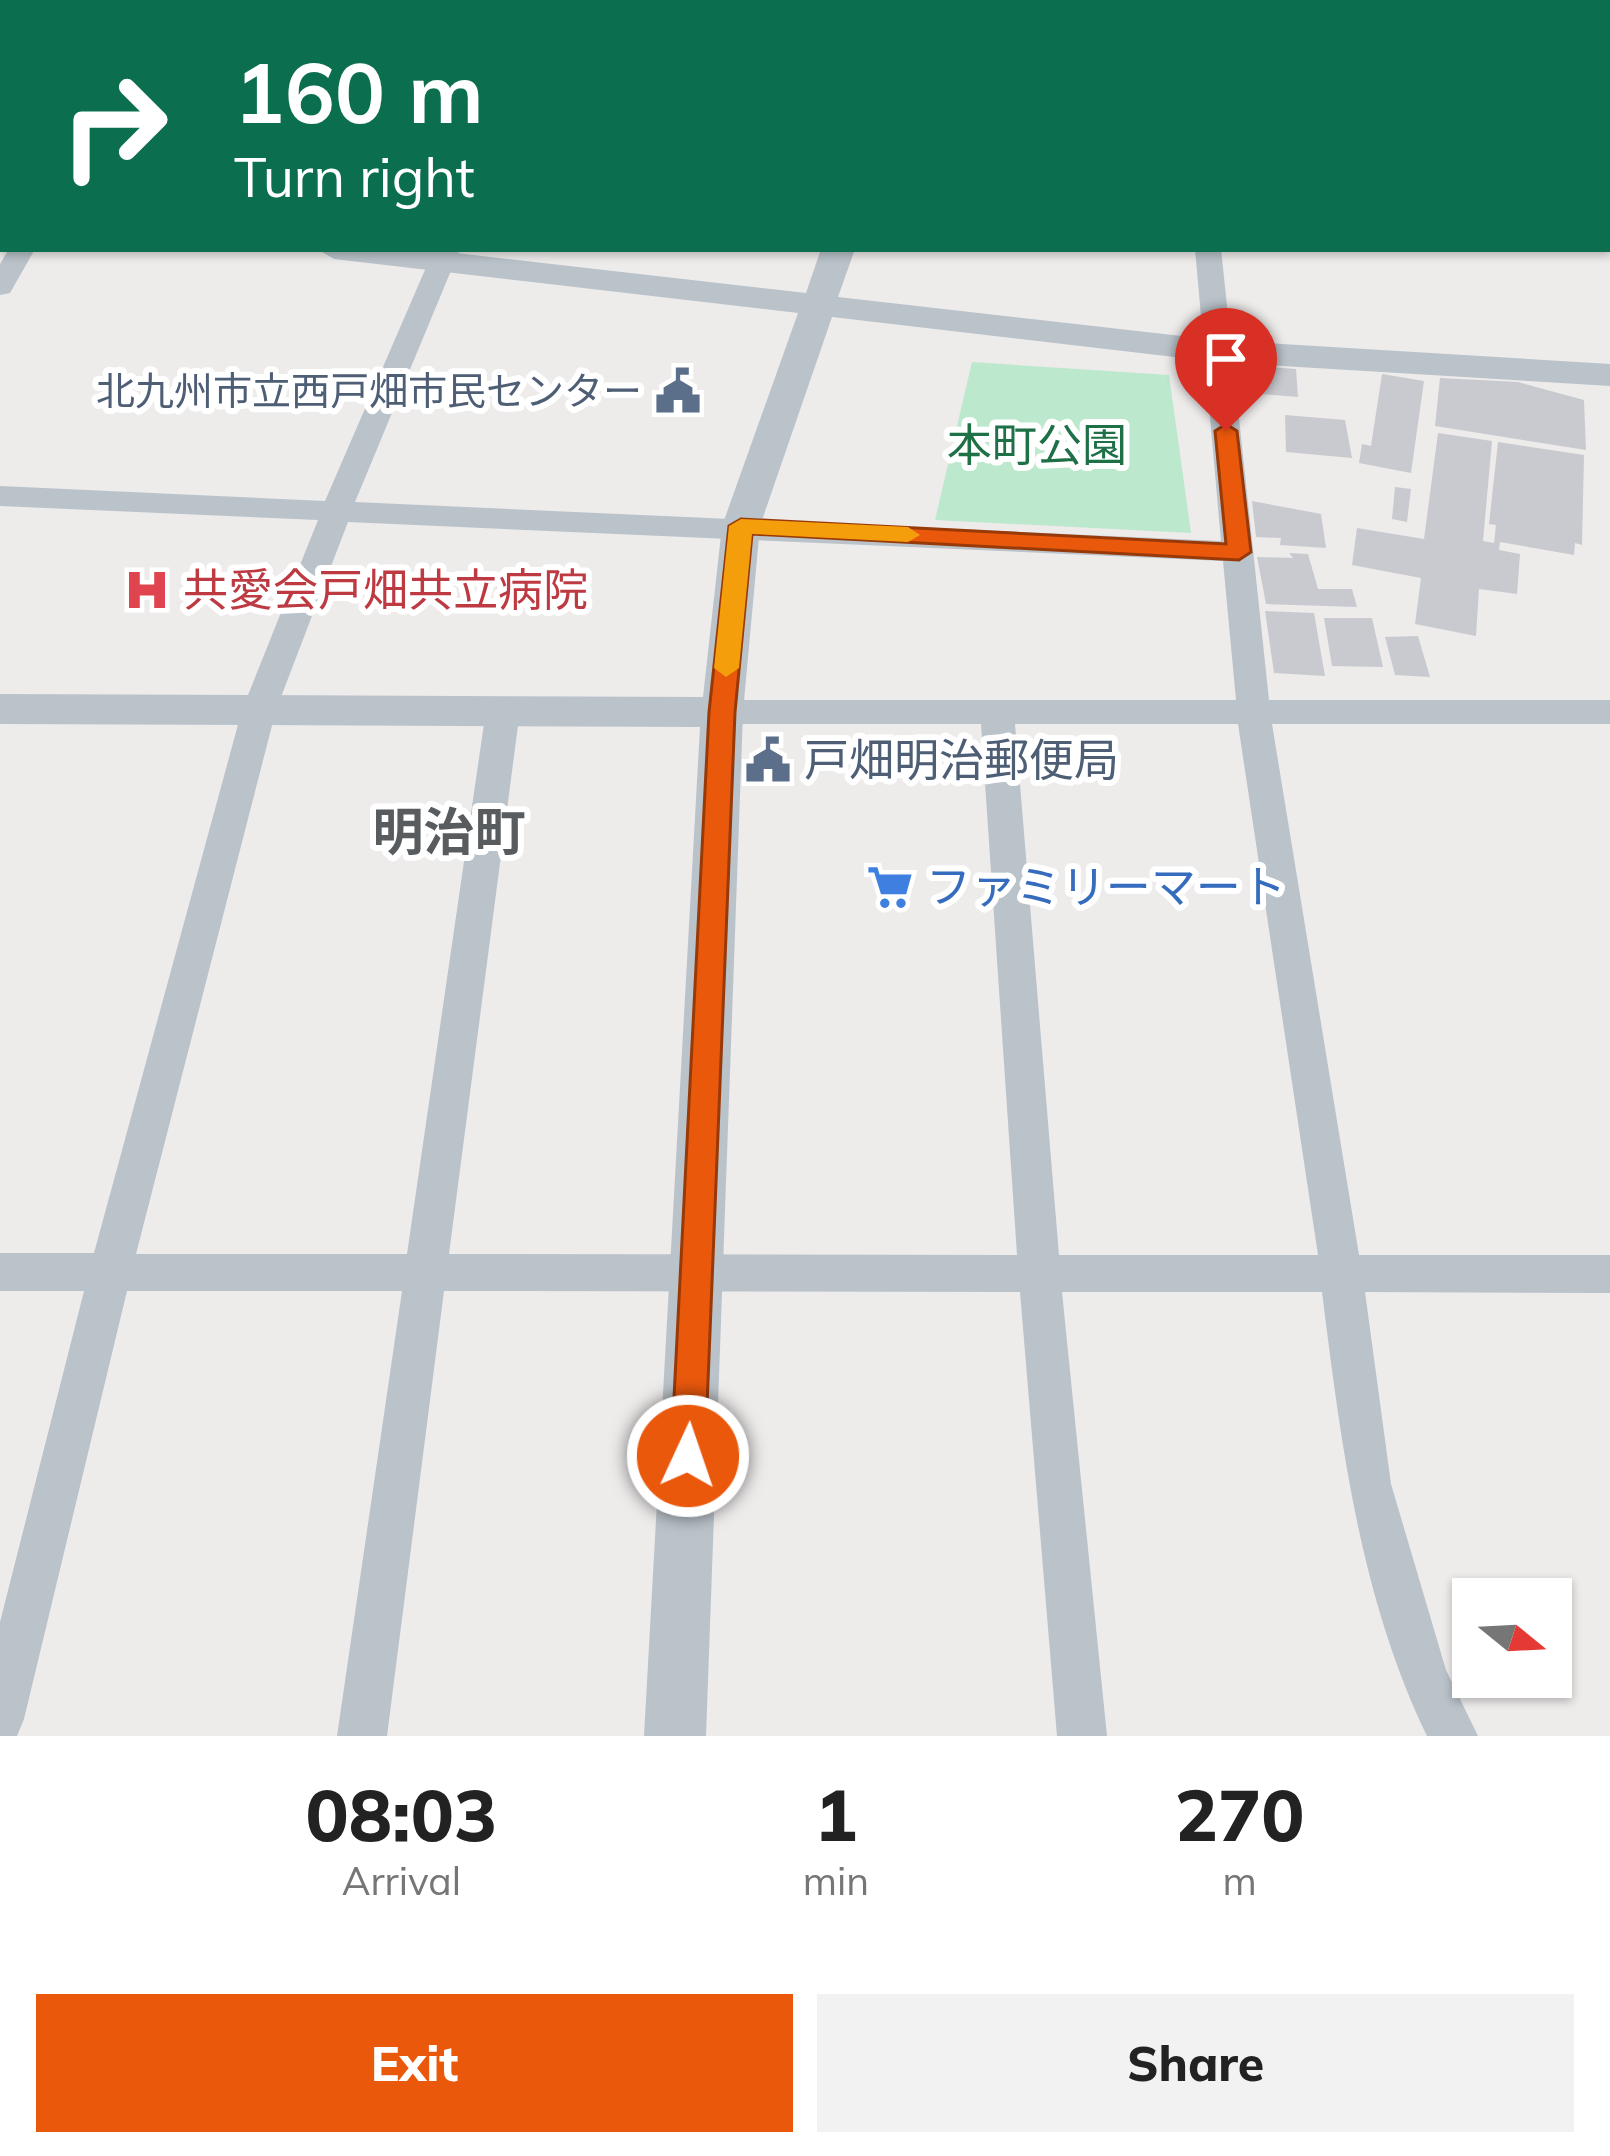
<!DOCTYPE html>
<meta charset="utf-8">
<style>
:root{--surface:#fff;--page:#f2f2f2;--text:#222;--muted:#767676;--accent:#ea580c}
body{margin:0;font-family:Mulish,"Noto Sans JP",sans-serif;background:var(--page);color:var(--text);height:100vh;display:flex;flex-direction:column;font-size:45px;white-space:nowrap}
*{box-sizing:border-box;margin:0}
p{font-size:39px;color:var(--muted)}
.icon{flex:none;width:66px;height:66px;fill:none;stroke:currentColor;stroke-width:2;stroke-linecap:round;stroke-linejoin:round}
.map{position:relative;height:1736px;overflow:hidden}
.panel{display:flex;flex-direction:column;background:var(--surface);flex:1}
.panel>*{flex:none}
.banner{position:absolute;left:0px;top:0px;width:1611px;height:252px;box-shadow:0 3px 9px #0004;background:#0b6e4f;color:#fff;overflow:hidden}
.needle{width:78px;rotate:108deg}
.buttons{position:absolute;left:1452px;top:1578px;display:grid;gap:24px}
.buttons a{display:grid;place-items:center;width:120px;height:120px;border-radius:0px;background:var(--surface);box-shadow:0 3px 9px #0004;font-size:60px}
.pin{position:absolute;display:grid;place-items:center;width:102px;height:102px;color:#fff;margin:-123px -51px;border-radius:50% 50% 50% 0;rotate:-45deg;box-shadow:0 0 12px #0007}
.pin .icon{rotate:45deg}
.me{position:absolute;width:132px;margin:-66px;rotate:3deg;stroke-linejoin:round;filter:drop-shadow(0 0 9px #0008)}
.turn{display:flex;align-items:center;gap:42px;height:252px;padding:0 36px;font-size:54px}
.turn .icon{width:156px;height:156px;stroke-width:2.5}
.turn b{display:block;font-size:84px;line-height:102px}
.eta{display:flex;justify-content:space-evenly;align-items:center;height:204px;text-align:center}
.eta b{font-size:72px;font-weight:800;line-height:84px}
.button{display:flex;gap:24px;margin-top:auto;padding:24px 36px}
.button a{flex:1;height:138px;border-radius:0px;background:var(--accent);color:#fff;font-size:48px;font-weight:800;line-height:138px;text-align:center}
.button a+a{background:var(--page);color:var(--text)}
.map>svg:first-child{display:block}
.green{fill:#bce9cd}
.building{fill:#c8cad0}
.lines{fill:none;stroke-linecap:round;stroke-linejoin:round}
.service{fill:#bac3ca;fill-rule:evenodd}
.minor{fill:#bac3ca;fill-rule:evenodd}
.tertiary{fill:#bac3ca;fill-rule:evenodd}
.route{fill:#ea580c;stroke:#983908;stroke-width:3}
.slow{fill:#f59e0b}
.labels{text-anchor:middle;stroke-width:12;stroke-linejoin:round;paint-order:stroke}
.far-service-label{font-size:39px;fill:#4e5e75;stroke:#fff;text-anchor:end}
.park-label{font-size:45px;fill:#1e7047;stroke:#fff}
.health-label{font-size:45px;fill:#be3a42;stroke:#fff;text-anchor:start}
.service-label{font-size:45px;fill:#4e5e75;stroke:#fff;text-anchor:start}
.shop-label{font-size:45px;fill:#366cbe;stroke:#fff;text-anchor:start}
.quarter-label{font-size:51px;font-weight:bold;fill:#595c5f;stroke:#fff}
</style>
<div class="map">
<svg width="1610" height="1736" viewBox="0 0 1610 1736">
<rect width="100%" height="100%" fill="#eeebeb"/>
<path class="green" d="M972 362 1169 375 1191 533 935 520Z"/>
<path class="building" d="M1246 365 1296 369 1298 397 1247 393Z
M1382 374 1424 381 1411 473 1359 463 1362 444 1371 446Z
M1440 378 1518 382 1584 400 1586 450 1435 426Z
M1285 415 1345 420 1352 458 1286 452Z
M1438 433 1492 441 1483 541 1494 543 1496 525 1489 524 1498 442 1584 455 1582 545 1575 543 1574 555 1500 542 1499 550 1520 554 1517 594 1479 589 1476 636 1415 624 1421 578 1352 565 1357 528 1424 539Z
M1395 487 1411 489 1407 522 1392 519Z
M1252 501 1321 514 1326 548 1280 545 1281 538 1256 537Z
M1289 553 1308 554 1318 589H1352L1357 607 1266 604 1257 557 1293 558Z
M1265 611 1314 613 1325 676 1274 673Z
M1324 618H1372L1383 667 1332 666Z
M1418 636 1430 677 1395 675 1385 637Z"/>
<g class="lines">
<path class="service" d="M547 0H561L557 3Z"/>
<path class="minor" d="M1161 0H1183L1184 3H1162Z
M1339 0H1361L1362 3H1340Z
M1608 48H1610V62H1608Z
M9 249H35L10 293 0 295V264Z
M434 249H460L355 502 1221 541 1195 249H1221L1269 700H1610V724H1272L1359 1255H1610V1293L1365 1292 1391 1484 1446 1670 1478 1736H1427C1360 1597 1341 1444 1322 1292H1062L1107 1736H1057L1020 1292 444 1291 387 1736H337L402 1291H127L24 1719 17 1736H0V1622L84 1291H0V1253H94L242 710 318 520 0 506V486L325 501ZM348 522 1223 561 1236 700H722L705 712 722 724H981L1017 1255 449 1254 520 710 503 698 486 710 407 1254H136L276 710ZM1015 724H1238L1318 1255H1059Z"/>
<path class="tertiary" d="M854 0H882V3H854Z
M0 173H3V193H0Z
M317 249H421L806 293 821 249H855L838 297 1217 340 1610 364V386L1217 362 832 317 760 526 743 712 706 1736H644L700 727 0 724V694L703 697 722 526 798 313 334 259Z"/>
</g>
<path class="route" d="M1226 424 1237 431 1251 552 1239 560 752 534 735 712 705 1456 700 1468 688 1472 676 1468 671 1456 709 712 729 526 741 519 1226 544 1215 431Z"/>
<path class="slow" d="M741 519 908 527 920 535 908 542 752 534 739 668 726 677 714 668 729 526Z"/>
<defs>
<g id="civic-bare" transform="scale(3.6)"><path d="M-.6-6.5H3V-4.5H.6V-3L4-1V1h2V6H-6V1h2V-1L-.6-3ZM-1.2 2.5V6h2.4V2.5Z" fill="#5c6f8a" stroke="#fff" stroke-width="2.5" paint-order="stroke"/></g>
<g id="hospital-bare" transform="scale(3.6)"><path d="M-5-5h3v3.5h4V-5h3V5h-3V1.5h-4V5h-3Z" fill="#e0444e" stroke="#fff" stroke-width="2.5" paint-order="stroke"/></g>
<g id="supermarket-bare" transform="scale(3.6)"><path d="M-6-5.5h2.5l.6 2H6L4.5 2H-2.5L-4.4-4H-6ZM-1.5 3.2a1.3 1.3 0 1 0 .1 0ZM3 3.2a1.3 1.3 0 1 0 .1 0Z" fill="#3f7fe0" stroke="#fff" stroke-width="2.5" paint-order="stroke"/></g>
</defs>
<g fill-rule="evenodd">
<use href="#civic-bare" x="678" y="391"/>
<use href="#hospital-bare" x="147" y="590"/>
<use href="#civic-bare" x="768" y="760"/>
<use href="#supermarket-bare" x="890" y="887"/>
</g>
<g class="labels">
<g class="far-service-label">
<text x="642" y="405">北九州市立西戸畑市民センター</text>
</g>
<g class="park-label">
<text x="1037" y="461">本町公園</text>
</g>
<g class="health-label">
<text x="183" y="606">共愛会戸畑共立病院</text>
</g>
<g class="service-label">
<text x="804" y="776">戸畑明治郵便局</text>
</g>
<g class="shop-label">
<text x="926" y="903">ファミリーマート</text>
</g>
<g class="quarter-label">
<text x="449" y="850">明治町</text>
</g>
</g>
</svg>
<div class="buttons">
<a><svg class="needle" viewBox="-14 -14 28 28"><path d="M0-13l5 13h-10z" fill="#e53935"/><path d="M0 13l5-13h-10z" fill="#767676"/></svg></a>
</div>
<div class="pin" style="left:1226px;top:431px;background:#d93025"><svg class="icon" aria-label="arrive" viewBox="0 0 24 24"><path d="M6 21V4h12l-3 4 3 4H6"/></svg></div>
<svg class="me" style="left:688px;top:1456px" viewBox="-20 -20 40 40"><circle r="17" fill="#ea580c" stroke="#fff" stroke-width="3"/><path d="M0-11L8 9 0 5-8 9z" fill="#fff"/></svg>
<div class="banner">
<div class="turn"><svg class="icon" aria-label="right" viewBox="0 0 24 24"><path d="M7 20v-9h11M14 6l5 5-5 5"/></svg><div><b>160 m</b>Turn right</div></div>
</div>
</div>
<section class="panel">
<div class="eta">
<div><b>08:03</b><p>Arrival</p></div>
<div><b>1</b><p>min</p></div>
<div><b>270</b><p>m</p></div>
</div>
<div class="button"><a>Exit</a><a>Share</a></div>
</section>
